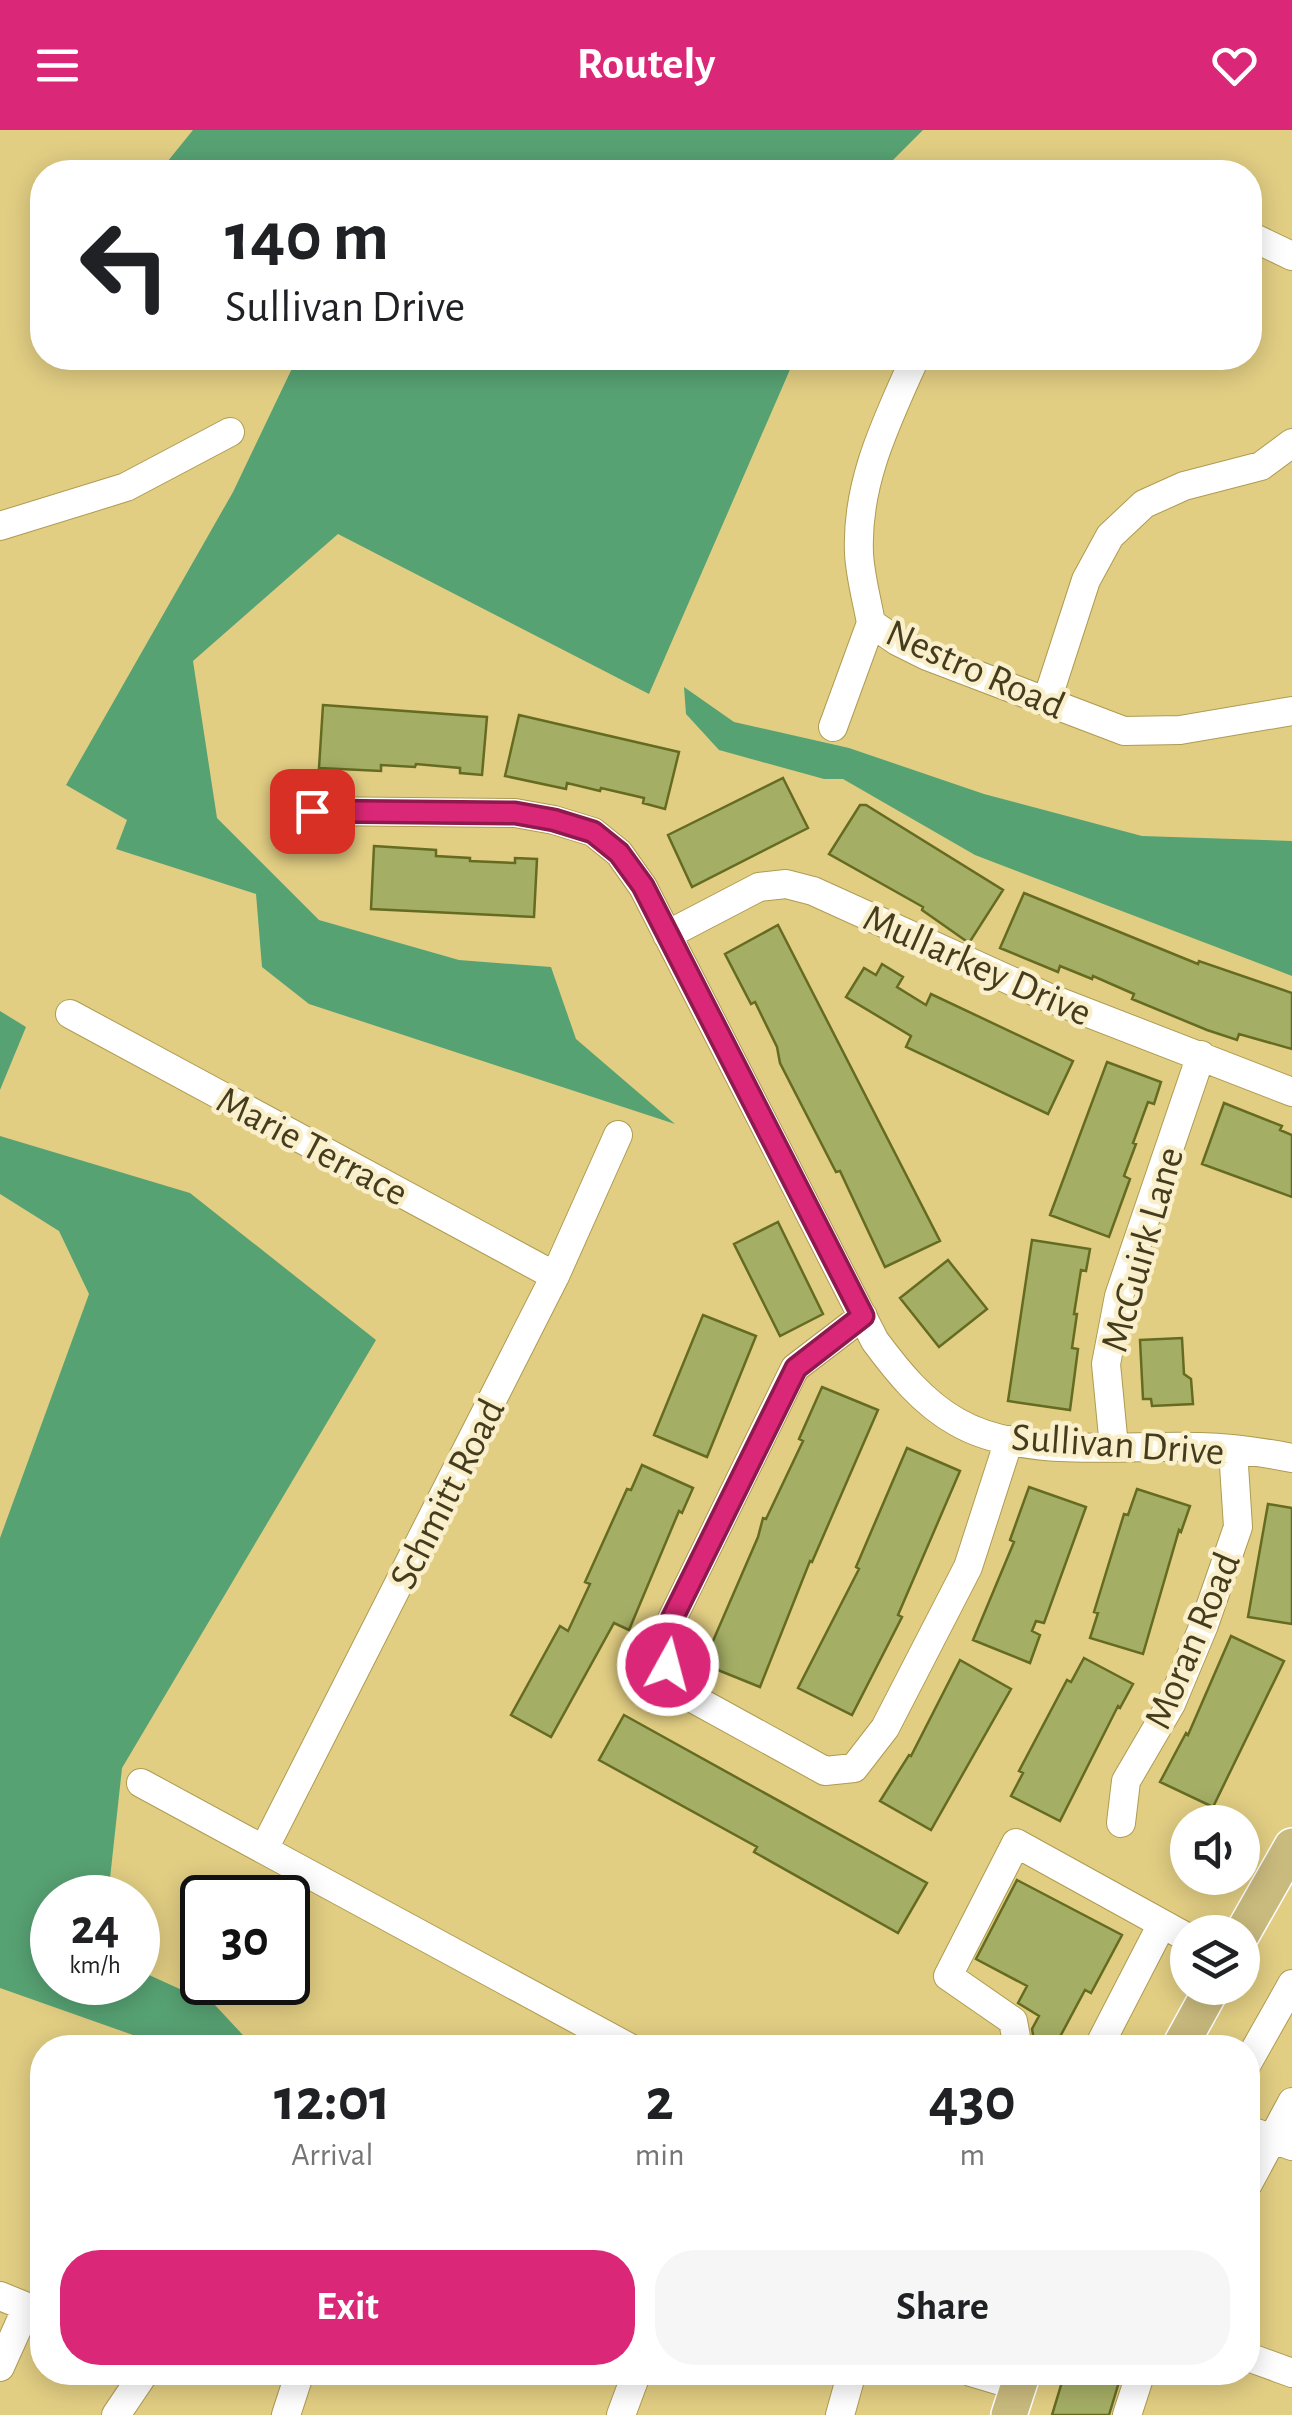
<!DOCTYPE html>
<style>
:root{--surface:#fff;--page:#f6f6f6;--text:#202124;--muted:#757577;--accent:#db2777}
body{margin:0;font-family:"Alegreya Sans",sans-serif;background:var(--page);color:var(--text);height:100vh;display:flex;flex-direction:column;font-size:38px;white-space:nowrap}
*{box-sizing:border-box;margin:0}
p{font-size:32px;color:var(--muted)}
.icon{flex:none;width:55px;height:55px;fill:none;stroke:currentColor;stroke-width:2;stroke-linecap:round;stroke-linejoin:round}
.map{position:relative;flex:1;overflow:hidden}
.panel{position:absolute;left:30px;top:1905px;width:1230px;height:350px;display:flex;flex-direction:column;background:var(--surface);border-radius:40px;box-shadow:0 5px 25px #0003}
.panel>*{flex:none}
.top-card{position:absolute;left:30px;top:30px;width:1232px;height:210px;border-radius:40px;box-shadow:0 5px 25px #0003;background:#fff;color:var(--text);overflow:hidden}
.buttons{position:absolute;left:1170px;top:1675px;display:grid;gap:20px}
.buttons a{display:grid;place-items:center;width:90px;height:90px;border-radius:50%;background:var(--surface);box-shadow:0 5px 25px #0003;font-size:50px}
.speed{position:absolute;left:30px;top:1745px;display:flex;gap:20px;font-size:50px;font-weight:700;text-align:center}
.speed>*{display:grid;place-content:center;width:130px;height:130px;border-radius:50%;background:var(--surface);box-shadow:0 5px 25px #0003;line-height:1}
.speed small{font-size:25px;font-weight:400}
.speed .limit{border:5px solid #111;border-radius:15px;background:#fff;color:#111}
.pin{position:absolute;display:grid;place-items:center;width:85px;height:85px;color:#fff;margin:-42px;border-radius:20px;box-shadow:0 5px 15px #0006}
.me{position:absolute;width:110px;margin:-55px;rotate:7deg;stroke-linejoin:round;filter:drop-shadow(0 0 8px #0008)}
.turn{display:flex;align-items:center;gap:35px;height:210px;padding:0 30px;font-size:45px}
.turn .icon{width:130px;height:130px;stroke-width:2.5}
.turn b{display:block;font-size:70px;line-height:85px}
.eta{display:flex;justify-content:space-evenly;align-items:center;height:170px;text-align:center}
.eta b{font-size:60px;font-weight:700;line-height:70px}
.primary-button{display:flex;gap:20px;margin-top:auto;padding:20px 30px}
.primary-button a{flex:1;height:115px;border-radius:40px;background:var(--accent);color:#fff;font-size:40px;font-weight:700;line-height:115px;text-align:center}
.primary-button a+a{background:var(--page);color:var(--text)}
header{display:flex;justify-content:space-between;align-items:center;height:130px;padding:0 30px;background:var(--accent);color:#fff;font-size:45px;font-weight:700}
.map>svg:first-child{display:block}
.forest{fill:#57a273}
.building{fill:#a5ae65;stroke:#656c22;stroke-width:2.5}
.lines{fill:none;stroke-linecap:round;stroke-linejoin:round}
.minor-casing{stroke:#af9b51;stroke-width:30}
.major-casing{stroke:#fff;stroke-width:38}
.minor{stroke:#fff;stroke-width:28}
.major{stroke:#c9ba7d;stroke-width:35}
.route-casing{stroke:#8e194d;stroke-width:25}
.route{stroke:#db2777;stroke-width:18}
.labels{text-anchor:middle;stroke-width:9;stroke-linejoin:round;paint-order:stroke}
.street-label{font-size:40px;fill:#443c1d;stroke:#f9efcb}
</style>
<header><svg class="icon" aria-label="menu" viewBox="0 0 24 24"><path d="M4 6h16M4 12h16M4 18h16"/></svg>Routely<svg class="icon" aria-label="heart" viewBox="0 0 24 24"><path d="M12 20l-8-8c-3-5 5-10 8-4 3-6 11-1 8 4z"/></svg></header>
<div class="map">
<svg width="1292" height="2285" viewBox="0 0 1292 2285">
<rect width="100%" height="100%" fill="#e2ce83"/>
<path class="forest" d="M193 0H923L881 42H159Z
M297 228H795L649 564 338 404 193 531 217 688 319 790 459 830 551 837 576 909 675 994 309 874 262 837 256 764 116 719 127 690 66 655 233 362Z
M684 557 734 592 849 618 984 664 1142 706 1292 711V846L975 725 843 649H824L719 620 686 584Z
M0 881 26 897 0 960Z
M0 1006 190 1063 376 1210 122 1638 108 1767 52 1768V1852H138V1840L215 1875 254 1917H167L0 1858V1408L89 1164 59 1101 0 1064Z"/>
<path class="building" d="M323 575 487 587 482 645 460 643V638L416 634 415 637 381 635V641L319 638Z
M519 585 679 622 665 679 643 673 644 668 601 658 600 661 567 653 566 659 505 646Z
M783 648 808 698 692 757 668 705Z
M860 675H866L1003 760 969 813 922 780 923 777 829 724Z
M374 716 436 720V726L470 728V731L515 733V728L537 729 534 787 371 779Z
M1024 763 1198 834 1199 831 1292 863V919L1239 904 1237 910 1207 900 1132 869 1134 864 1093 846 1092 849 1060 836 1058 842 1000 818Z
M778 795 940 1111 885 1137 840 1041 836 1042 780 933 777 917 755 872 751 874 725 824Z
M882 834 903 847 897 857 926 875 931 864 1073 931 1048 984 906 917 911 906 846 867 864 838 876 845Z
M1107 932 1161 952 1154 974 1148 972 1133 1013 1136 1014 1124 1046 1130 1049 1109 1107 1050 1085Z
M1224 973 1282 996 1280 1000 1292 1005V1067L1202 1034Z
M778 1092 823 1184 780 1206 734 1114Z
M1032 1110 1090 1119 1086 1141 1081 1140 1074 1184H1077L1072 1218 1078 1219 1070 1280 1008 1271Z
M948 1130 987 1179 939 1217 900 1168Z
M703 1185 756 1206 707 1327 654 1305Z
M1182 1208 1184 1244 1191 1249 1193 1274 1152 1276 1151 1269H1143L1140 1210Z
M822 1257 878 1280 812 1432 810 1431 760 1557 703 1534 758 1407 763 1388 766 1389 803 1311 799 1309Z
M907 1318 960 1341 898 1485 902 1487 852 1585 798 1558 859 1439 856 1437Z
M642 1335 693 1358 682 1383 679 1381 629 1500 614 1493 551 1607 511 1585 560 1496 568 1501 590 1454 585 1452 627 1359 631 1360Z
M1029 1357 1086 1377 1044 1493 1036 1491 1032 1501 1040 1505 1030 1533 973 1510 1014 1412 1010 1410Z
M1137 1359 1190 1376 1181 1402 1179 1400 1143 1524 1090 1508 1098 1483 1094 1482 1124 1384 1128 1385Z
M1268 1374 1292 1378V1494L1248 1487Z
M1231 1506 1284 1531 1213 1677 1160 1652 1186 1603 1188 1605Z
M1084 1528 1133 1554 1120 1578 1118 1576 1060 1691 1011 1666 1023 1643 1019 1641 1067 1550 1071 1552Z
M960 1530 1011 1559 931 1700 880 1671 909 1625 911 1626Z
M624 1585 927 1753 898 1803 754 1722 757 1717 599 1630Z
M1017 1750 1122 1805 1091 1863 1085 1860 1054 1918 1035 1916 1032 1899 1039 1886 1018 1873 1027 1856 976 1829Z
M1065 2242H1122L1109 2285H1052Z"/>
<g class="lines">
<g class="minor-casing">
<path id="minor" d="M1250 106 1292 126
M915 228C887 291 856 352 859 423 860 446 867 470 871 493L897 511 927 526 1124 601 1180 600 1292 581
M0 396 126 357 230 302
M1047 570 1086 450 1110 406 1144 374 1184 356 1261 336 1292 313
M833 597 871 493
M313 681 515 683 554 690 593 702 619 723 643 757 875 1211C898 1242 923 1273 957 1292 1023 1330 1126 1314 1200 1317 1231 1318 1262 1322 1292 1328
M667 805 759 757 786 754 813 761 1047 867 1292 962
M70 884 555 1146
M863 1186 795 1238 672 1489 668 1535 685 1564 825 1641 854 1638 885 1598 968 1437 1009 1310
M1114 1317 1106 1234 1119 1166 1201 925
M141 1653 630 1918
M1121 1693 1126 1651 1171 1574 1204 1495 1238 1397 1233 1320
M265 1717 555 1146 618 1005
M1018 1918 1013 1891 948 1846 1016 1713 1188 1808
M1098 1918 1162 1794
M1248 1932 1292 1854
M1248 2000 1292 2016
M1248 2054 1292 1972
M0 2166 27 2177 0 2237
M1248 2227 1292 2243
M971 2242 1018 2256
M116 2285 145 2242
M286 2285 300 2242
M621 2285 637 2242
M840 2285 852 2242
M1127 2285 1141 2242"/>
</g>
<g class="major-casing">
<path id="major" d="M1242 1804 1292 1716
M1179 1918 1212 1858
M1009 2285 1023 2242"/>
</g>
<use href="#minor" class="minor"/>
<use href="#major" class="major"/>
</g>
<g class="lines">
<g class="route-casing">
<path id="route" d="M312 681 515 683 554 690 593 702 619 723 643 756 863 1186 796 1238 672 1489 668 1535"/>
</g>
<use href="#route" class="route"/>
</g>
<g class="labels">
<g class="street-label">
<text transform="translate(976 538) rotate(24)" y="14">Nestro Road</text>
<text transform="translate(978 834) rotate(24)" y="14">Mullarkey Drive</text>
<text transform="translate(313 1015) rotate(28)" y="14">Marie Terrace</text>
<text transform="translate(1141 1119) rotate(-74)" y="14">McGuirk Lane</text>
<text transform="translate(1118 1313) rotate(4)" y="14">Sullivan Drive</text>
<text transform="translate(446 1363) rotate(-63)" y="14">Schmitt Road</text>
<text transform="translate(1191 1510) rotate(-67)" y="14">Moran Road</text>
</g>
</g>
</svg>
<div class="buttons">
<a><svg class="icon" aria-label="sound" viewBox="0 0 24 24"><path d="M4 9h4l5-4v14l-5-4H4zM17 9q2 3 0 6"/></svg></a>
<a><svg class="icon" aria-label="layers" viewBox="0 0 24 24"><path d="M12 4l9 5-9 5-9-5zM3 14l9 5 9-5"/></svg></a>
</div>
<div class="speed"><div>24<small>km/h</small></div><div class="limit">30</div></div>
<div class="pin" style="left:312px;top:681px;background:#d93025"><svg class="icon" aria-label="arrive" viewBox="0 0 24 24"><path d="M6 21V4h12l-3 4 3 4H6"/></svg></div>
<svg class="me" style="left:668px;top:1535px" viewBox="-20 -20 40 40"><circle r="17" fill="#db2777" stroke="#fff" stroke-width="3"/><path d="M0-11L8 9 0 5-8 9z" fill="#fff"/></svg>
<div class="top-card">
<div class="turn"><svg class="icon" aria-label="left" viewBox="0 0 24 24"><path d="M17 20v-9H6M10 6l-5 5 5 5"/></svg><div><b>140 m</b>Sullivan Drive</div></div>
</div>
<section class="panel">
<div class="eta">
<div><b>12:01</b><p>Arrival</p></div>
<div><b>2</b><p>min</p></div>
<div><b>430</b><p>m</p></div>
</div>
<div class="primary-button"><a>Exit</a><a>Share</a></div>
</section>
</div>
